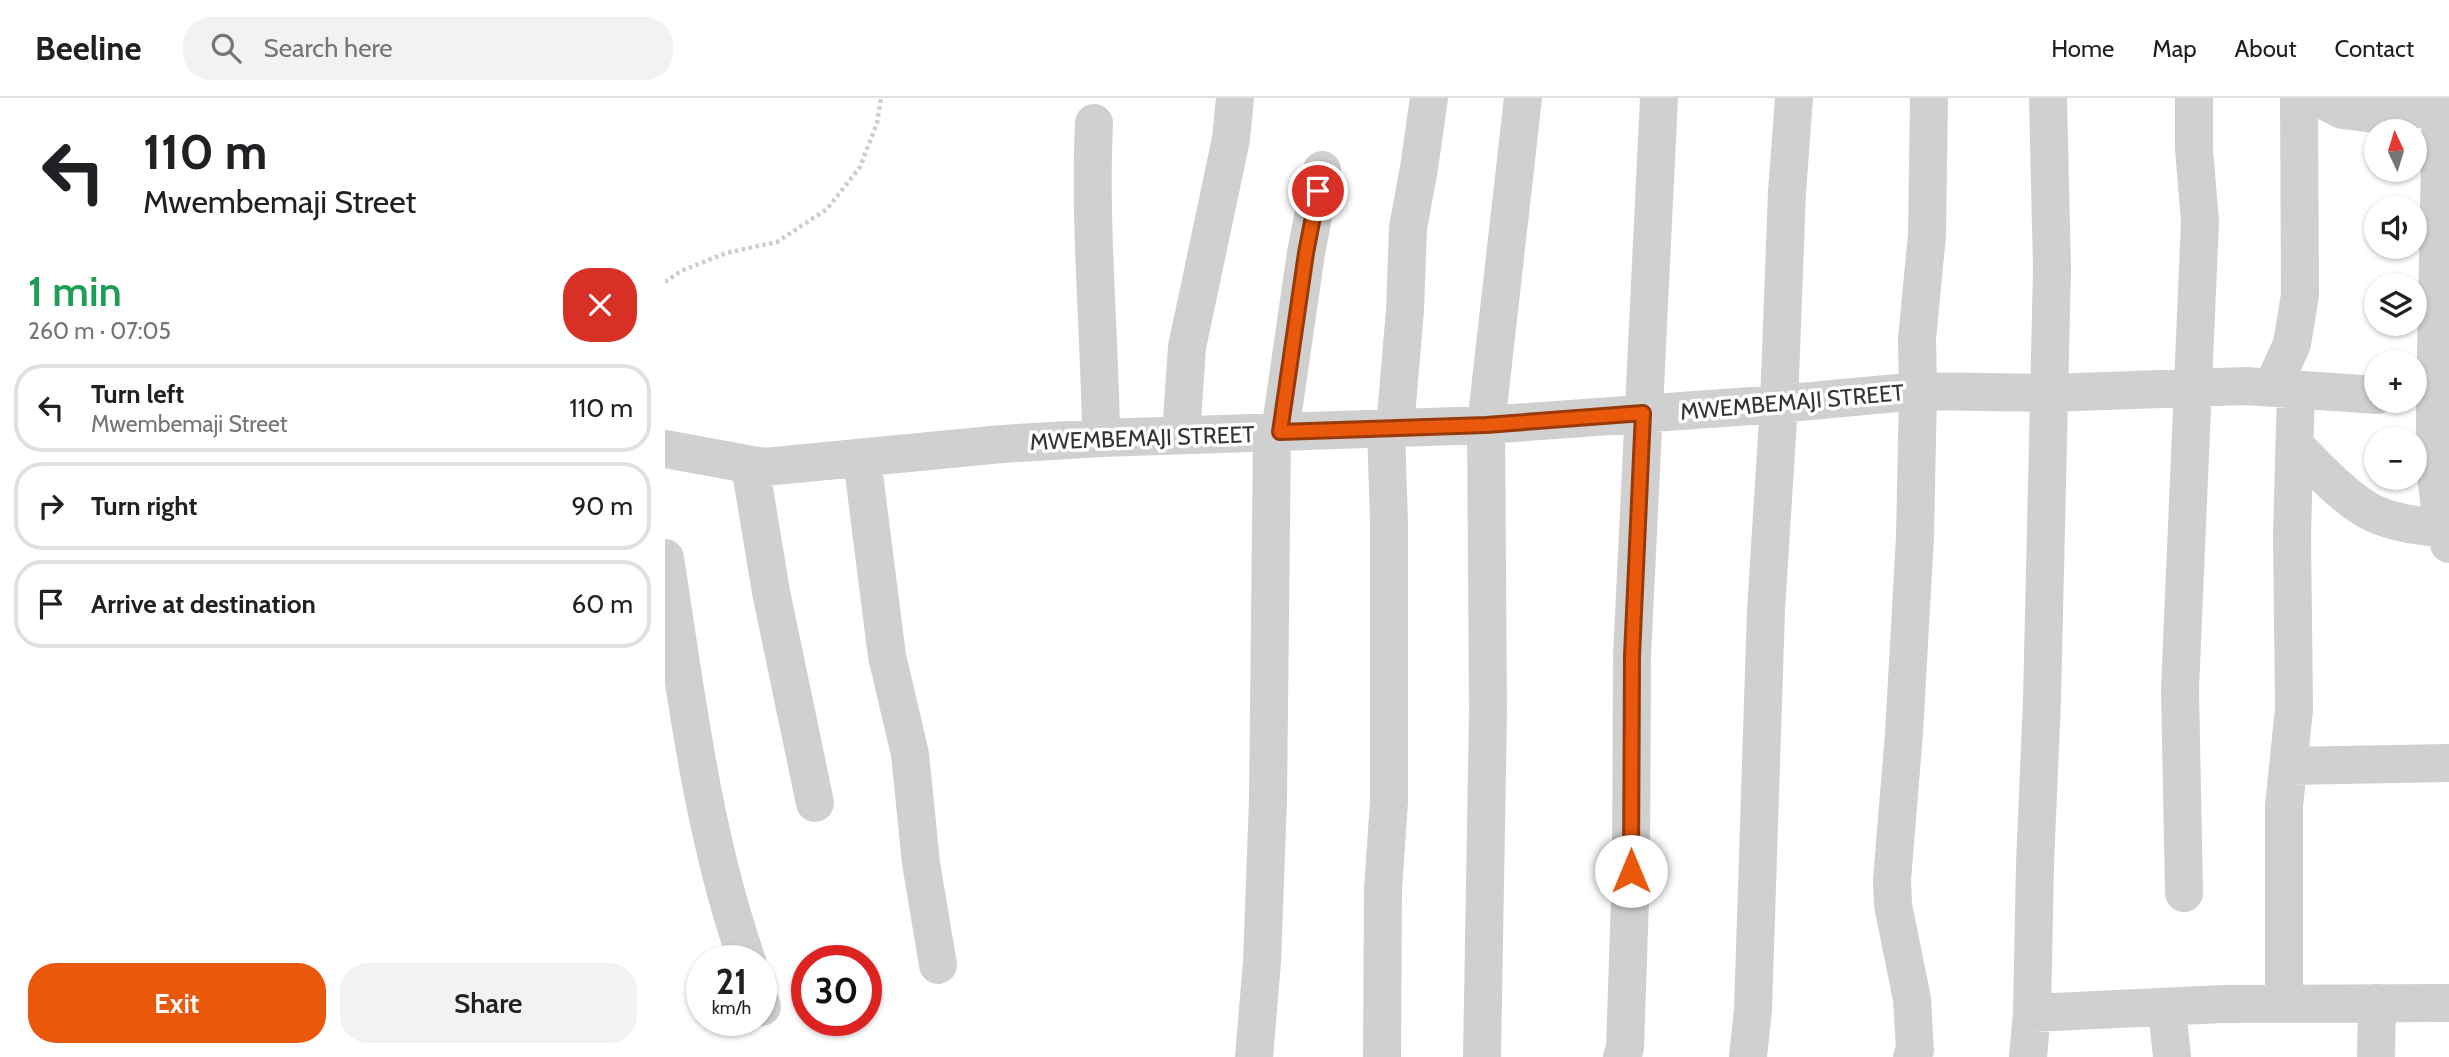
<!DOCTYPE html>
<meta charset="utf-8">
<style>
:root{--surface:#fff;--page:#f2f2f2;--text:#202124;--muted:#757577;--line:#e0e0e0;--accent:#ea580c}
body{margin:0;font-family:Cabin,sans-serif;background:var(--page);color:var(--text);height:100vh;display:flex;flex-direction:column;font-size:26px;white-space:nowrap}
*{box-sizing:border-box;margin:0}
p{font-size:23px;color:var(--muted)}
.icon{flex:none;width:38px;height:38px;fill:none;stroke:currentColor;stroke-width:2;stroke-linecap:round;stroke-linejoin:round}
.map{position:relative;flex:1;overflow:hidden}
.details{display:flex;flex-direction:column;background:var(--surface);width:665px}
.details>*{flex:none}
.top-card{background:#fff;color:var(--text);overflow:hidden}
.needle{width:46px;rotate:356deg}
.fabs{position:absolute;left:1699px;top:21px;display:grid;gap:14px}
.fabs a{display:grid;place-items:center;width:63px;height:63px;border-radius:50%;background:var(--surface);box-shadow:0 2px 5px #0004;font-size:35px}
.speed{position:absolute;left:21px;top:847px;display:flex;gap:14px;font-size:35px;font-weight:700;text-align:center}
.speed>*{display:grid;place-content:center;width:91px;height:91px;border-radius:50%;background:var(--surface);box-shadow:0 2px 5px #0004;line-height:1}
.speed small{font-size:18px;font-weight:400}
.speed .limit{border:10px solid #d22;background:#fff;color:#111}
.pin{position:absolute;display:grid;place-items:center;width:60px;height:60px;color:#fff;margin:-30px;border:4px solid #fff;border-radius:50%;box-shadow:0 2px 7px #0007}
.me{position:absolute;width:77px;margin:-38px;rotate:0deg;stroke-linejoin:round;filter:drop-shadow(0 0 5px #0008)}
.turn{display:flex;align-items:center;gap:24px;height:147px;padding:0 28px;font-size:32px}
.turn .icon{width:91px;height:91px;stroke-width:2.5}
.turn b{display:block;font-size:49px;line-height:60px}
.round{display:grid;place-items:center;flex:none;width:74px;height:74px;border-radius:28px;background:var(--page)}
.overview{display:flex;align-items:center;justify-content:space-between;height:119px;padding:0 28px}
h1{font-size:42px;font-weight:600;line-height:52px;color:#1e9e55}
.button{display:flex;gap:14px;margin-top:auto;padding:14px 28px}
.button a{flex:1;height:80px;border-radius:28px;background:var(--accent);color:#fff;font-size:28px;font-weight:600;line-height:80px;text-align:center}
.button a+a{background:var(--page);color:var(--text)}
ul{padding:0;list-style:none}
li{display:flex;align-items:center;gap:21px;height:88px;margin:0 14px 10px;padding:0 14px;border:4px solid var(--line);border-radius:28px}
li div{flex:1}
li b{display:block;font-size:26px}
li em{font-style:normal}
header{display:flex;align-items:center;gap:42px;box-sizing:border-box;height:98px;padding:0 35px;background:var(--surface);border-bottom:2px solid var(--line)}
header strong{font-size:33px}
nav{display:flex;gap:38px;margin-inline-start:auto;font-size:24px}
.search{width:490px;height:63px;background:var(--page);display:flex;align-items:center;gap:18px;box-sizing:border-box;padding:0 24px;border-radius:28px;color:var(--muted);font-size:26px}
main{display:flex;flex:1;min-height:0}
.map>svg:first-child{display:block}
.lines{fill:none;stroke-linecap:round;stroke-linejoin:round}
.path{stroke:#cdcdcd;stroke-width:4.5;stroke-dasharray:3.5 3.5;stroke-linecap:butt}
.minor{stroke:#d0d0d0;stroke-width:38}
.route-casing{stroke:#983908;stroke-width:18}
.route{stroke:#ea580c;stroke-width:12}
.labels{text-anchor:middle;stroke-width:7;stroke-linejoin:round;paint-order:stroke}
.street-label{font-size:23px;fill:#333;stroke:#fff}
</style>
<header>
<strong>Beeline</strong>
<div class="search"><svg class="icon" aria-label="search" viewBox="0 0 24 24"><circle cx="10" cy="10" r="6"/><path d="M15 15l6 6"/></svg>Search here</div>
<nav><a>Home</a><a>Map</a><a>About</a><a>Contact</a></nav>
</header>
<main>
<section class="details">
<div class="top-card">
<div class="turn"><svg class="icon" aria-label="left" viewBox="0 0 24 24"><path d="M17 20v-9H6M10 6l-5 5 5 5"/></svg><div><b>110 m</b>Mwembemaji Street</div></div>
</div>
<div class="overview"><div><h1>1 min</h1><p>260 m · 07:05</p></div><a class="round" style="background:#d93025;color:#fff"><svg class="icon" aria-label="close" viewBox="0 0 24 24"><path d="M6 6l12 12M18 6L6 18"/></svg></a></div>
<ul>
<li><svg class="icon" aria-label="left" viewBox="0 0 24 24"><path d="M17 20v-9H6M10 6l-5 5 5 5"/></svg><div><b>Turn left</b><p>Mwembemaji Street</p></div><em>110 m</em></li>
<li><svg class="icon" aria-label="right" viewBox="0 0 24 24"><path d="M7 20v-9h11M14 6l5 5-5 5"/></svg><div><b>Turn right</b></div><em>90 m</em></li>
<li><svg class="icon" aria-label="arrive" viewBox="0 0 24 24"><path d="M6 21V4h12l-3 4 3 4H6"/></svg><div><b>Arrive at destination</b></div><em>60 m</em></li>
</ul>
<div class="button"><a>Exit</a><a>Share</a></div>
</section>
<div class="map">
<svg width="1784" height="959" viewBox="0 0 1784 959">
<rect width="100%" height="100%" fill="#fff"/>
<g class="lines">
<path class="path" d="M0 184 16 173 61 155 112 144 162 111 195 69 212 25 216 0"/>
<path class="minor" d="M1654 0 1677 12 1709 16 1776 8 1782 0
M1776 8C1774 92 1773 176 1771 260 1770 312 1766 398 1784 446
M429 25C424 130 435 235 436 340
M1607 290 1627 246 1635 197 1634 0
M730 330 740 212 743 130 754 70 764 0
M615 334 641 155 657 72
M516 337 522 249 566 41 570 0
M1630 348C1653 370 1676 397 1704 413 1726 425 1755 428 1779 431
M0 351 99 369 337 346 436 340 821 327 1114 306 1253 293 1384 295 1580 288 1712 297
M197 361 222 558 245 656 256 765 273 867
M85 367 106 494 150 705
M0 460C21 595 37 733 82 863
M1623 668 1784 665
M1519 795 1515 591 1535 123 1529 51V0
M1619 905V708L1629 611 1627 436 1631 291
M96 906 97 909
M1502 911 1507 959
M1367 915 1558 906 1784 905
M589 959 597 864 603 702 607 335
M717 959 718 791 724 704V424L721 331
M817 959 823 614 821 327 858 0
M957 959 960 950 966 773 967 558 994 0
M1083 959 1088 912 1101 512 1114 306 1122 94 1129 0
M1247 959 1250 952 1247 901 1228 807 1227 782 1239 635 1250 439 1253 293 1252 241 1262 137 1264 0
M1363 959 1367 915 1370 766 1377 602 1387 171 1383 0
M1711 959 1712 905"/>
</g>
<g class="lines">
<g class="route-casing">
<path id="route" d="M653 93 641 155 615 334 821 327 978 315 967 558 966 773"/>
</g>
<use href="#route" class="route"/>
</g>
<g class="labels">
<g class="street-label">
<text transform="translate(1127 304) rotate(-5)" y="8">MWEMBEMAJI STREET</text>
<text transform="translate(477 340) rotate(-2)" y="8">MWEMBEMAJI STREET</text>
</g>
</g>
</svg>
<div class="fabs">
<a><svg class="needle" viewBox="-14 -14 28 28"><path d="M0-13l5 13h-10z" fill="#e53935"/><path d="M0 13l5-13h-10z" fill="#757577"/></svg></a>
<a><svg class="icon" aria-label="sound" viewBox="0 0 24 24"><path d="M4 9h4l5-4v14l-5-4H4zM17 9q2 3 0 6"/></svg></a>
<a><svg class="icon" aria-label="layers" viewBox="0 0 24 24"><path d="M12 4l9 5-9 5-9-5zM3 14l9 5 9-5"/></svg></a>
<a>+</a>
<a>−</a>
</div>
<div class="speed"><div>21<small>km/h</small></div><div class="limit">30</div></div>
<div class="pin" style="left:653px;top:93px;background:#d93025"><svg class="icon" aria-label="arrive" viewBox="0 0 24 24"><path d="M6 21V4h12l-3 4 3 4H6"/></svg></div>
<svg class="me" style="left:966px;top:773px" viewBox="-20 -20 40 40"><circle r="19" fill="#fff"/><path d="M0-13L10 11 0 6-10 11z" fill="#ea580c"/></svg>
</div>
</main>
